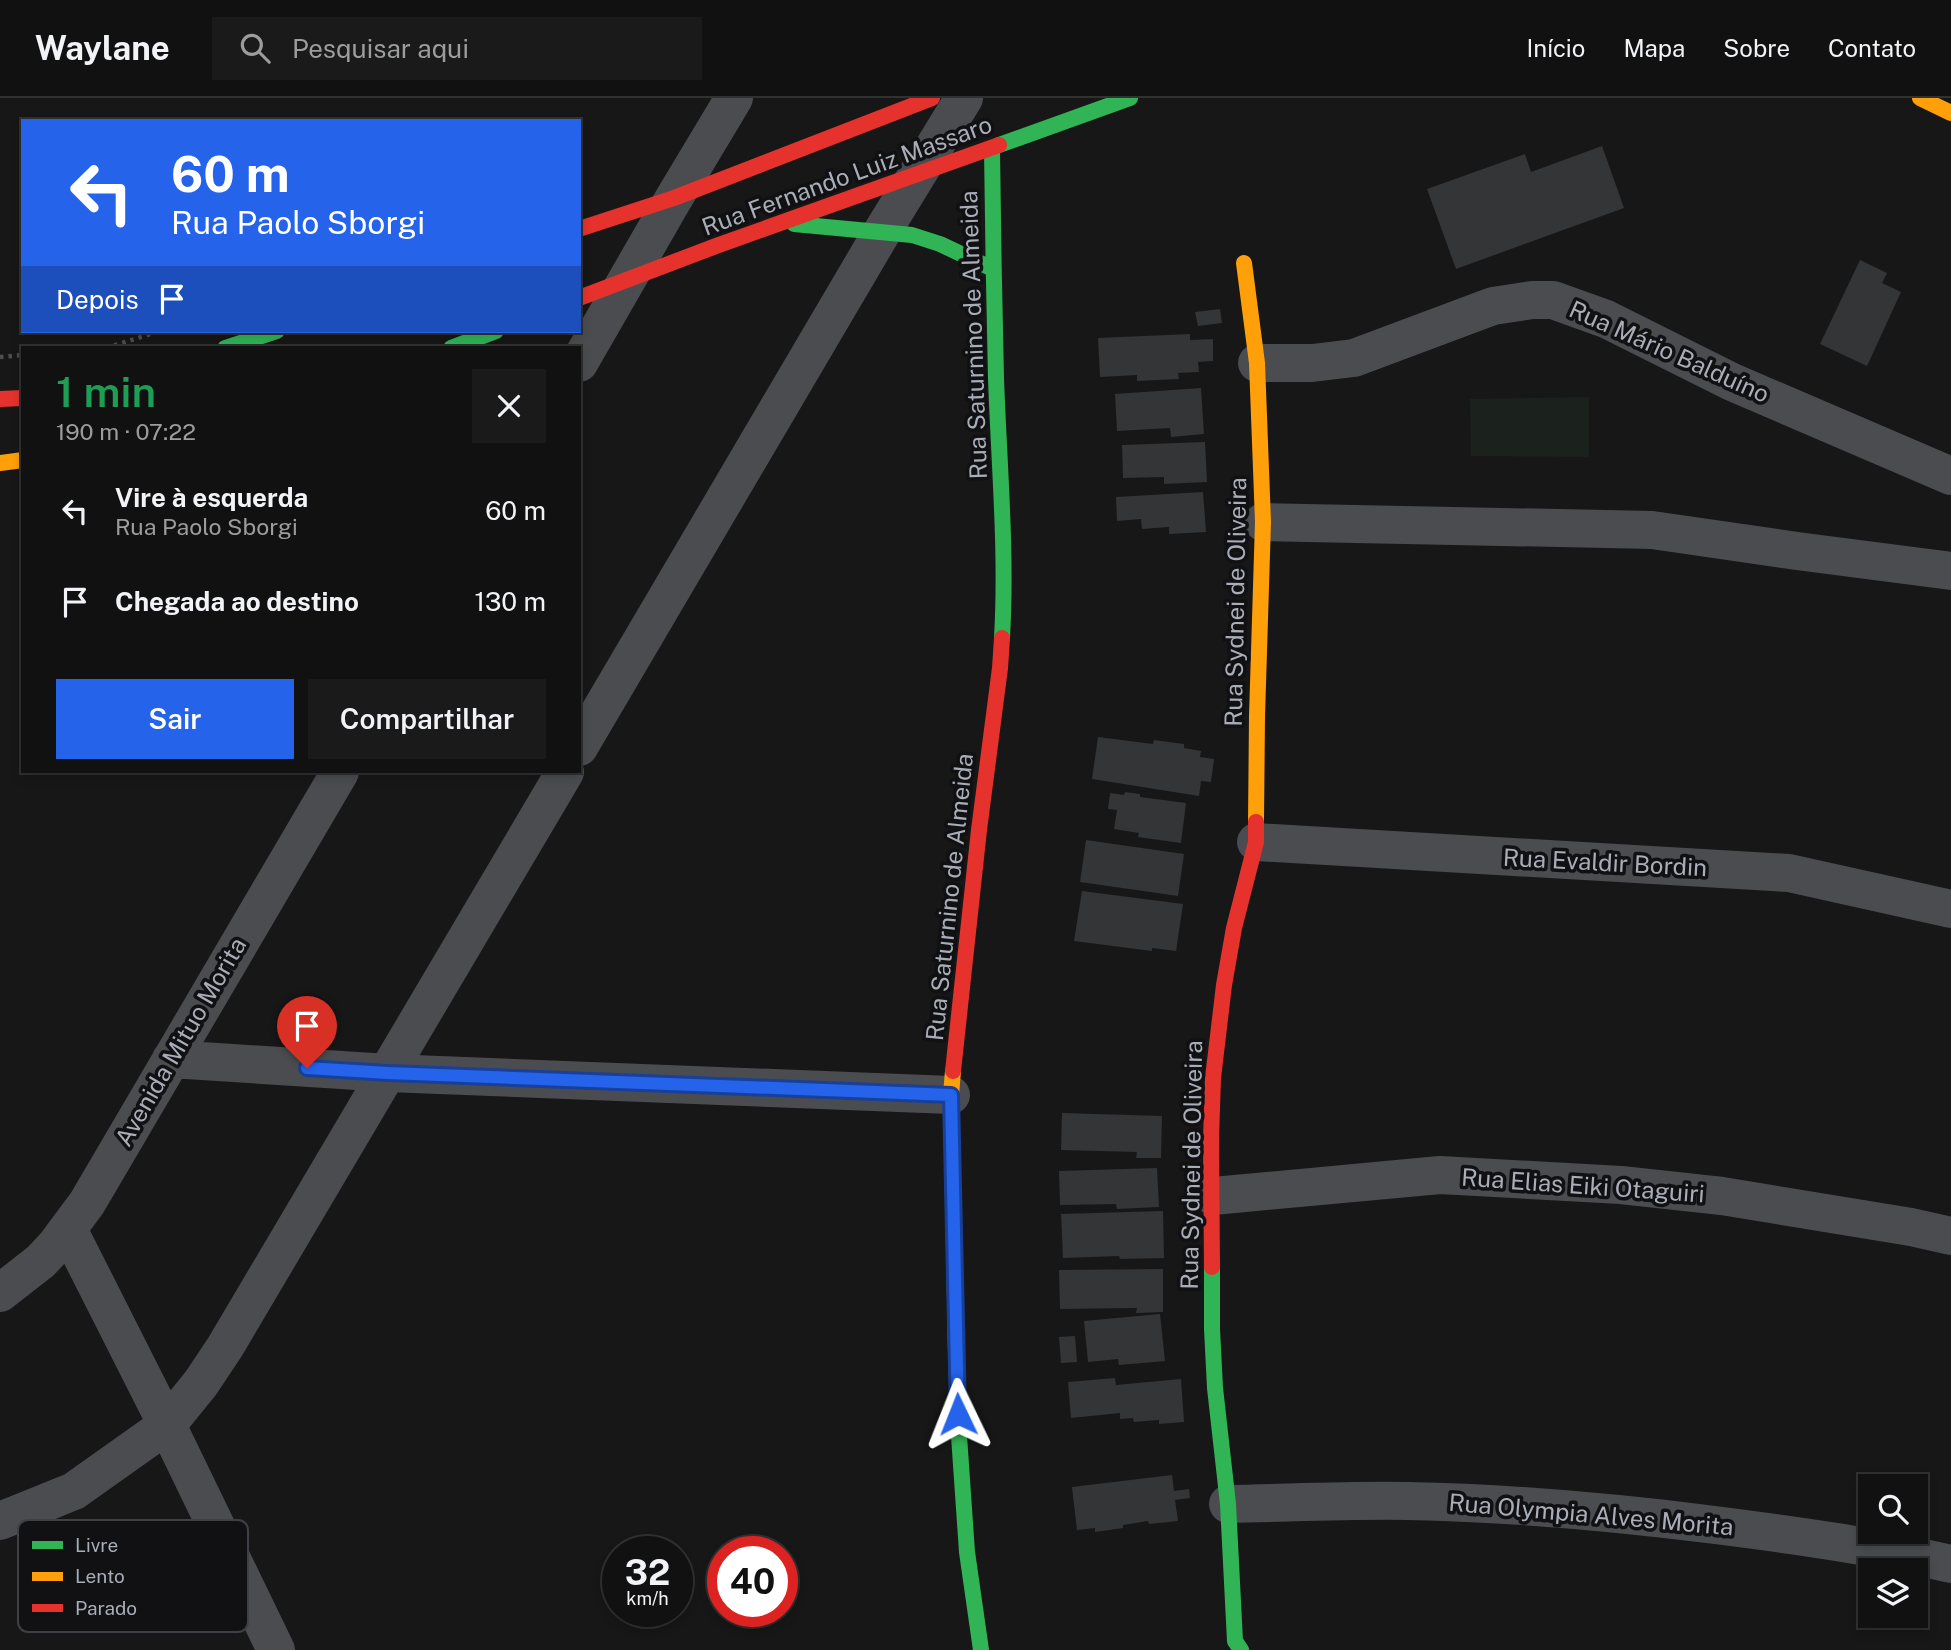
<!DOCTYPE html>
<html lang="pt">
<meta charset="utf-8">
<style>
:root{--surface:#111;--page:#1a1a1a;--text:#f1f3f6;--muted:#9c9d9f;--line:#303131;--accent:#2563eb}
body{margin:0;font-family:"Public Sans",sans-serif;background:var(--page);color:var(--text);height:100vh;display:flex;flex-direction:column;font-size:26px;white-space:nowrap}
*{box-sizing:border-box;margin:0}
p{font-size:23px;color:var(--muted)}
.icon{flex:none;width:38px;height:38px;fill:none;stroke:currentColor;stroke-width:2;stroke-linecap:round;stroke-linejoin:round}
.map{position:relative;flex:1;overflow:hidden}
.sheet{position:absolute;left:21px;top:248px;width:560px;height:427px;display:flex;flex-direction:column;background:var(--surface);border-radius:0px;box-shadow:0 4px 10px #0003,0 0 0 2px var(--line)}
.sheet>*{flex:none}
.banner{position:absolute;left:21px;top:21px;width:560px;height:214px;border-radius:0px;box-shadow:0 4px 10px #0003,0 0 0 2px var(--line);background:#2563eb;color:#fff;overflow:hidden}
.controls{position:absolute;left:1858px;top:1376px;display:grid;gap:14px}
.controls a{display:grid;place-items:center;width:70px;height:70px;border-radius:0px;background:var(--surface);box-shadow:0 4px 10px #0003,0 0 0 2px var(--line);font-size:35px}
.speed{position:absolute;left:602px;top:1438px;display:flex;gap:14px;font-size:35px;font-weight:700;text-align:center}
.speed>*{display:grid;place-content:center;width:91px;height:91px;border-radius:50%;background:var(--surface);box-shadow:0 4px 10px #0003,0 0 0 2px var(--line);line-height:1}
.speed small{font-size:18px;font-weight:400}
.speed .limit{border:10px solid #d22;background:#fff;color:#111}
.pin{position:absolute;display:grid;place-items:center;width:60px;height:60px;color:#fff;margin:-72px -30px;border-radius:50% 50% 50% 0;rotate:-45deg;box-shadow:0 0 7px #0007}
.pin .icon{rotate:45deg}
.me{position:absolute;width:77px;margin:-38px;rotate:358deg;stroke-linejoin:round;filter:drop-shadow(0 0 5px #0008)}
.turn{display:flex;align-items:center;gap:24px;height:147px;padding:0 35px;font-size:32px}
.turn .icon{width:91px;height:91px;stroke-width:2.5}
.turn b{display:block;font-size:49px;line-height:60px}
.then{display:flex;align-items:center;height:66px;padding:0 35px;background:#0003;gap:14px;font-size:26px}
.round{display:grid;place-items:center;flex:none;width:74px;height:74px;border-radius:0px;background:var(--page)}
.summary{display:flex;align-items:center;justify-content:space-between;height:119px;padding:0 35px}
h1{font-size:42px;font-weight:600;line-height:52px;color:#1e9e55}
.primary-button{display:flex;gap:14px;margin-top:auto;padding:14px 35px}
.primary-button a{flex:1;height:80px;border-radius:0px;background:var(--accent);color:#fff;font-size:28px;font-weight:600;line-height:80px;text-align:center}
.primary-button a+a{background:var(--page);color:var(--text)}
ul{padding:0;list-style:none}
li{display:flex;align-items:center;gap:21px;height:91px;padding:0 35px}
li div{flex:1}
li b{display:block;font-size:26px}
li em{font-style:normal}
header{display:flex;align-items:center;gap:42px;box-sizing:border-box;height:98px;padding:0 35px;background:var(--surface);border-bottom:2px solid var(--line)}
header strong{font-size:33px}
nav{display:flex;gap:38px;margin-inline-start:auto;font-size:24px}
.search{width:490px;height:63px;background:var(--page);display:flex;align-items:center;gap:18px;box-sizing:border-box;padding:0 24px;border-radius:0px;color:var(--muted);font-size:26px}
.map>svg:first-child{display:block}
.green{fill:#1b211c}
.building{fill:#343537}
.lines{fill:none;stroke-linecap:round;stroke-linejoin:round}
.path{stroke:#4d4e52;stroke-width:4.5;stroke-dasharray:3.5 5;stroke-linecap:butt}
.street{stroke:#4b4c50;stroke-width:38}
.fast{stroke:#30b455;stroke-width:16}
.slow{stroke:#ff9f0a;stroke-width:16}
.jam{stroke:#e5322d;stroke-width:16}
.route-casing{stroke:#184099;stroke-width:18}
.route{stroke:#2563eb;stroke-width:12}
.labels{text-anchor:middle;stroke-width:7;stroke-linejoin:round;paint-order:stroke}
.street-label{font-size:24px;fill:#a8adb8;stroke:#111113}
.key{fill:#111113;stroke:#3e4045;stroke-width:2}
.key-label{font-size:19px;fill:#a8adb8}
</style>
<header>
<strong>Waylane</strong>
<div class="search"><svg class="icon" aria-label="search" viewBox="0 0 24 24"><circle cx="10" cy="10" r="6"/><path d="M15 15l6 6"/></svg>Pesquisar aqui</div>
<nav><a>Início</a><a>Mapa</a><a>Sobre</a><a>Contato</a></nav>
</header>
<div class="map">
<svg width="1951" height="1552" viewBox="0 0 1951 1552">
<rect width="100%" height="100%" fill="#171717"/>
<path class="green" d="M1589 299V359L1471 358 1470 301Z"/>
<path class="building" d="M1602 48 1624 110 1456 171 1427 91 1525 56 1531 74Z
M1860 162 1887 175 1882 185 1901 194 1867 268 1820 246Z
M1220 211 1222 225 1198 228 1195 214Z
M1190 236V242L1213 241V263L1198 264 1199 274 1178 275 1179 281 1137 283V277L1100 279 1098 240Z
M1201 290 1204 336 1171 339 1170 330 1117 333 1115 296Z
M1205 344 1207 384 1164 386V379L1123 380 1122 347Z
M1203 394 1206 434 1169 436V429L1142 431 1141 421 1117 423 1116 399Z
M1098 639 1153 646 1154 642 1184 646V650L1201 653 1200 659 1214 661 1211 684 1201 683 1199 698 1092 681Z
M1125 694 1140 696V699L1186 705 1181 745 1138 739 1139 735 1114 731 1117 712 1108 711 1110 695 1124 697Z
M1086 742 1184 756 1178 798 1080 784Z
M1082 793 1183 806 1176 853 1152 850V853L1074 843Z
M1062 1015 1162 1018 1161 1060H1136L1137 1054 1061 1052Z
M1157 1070 1159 1109 1117 1111 1116 1106 1060 1107 1059 1073Z
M1163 1113 1164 1160 1120 1161 1119 1158 1063 1160 1061 1116Z
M1163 1171V1214L1136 1215 1137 1210 1060 1211 1059 1172Z
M1160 1216 1165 1263 1119 1267 1118 1261 1088 1264 1084 1223Z
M1075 1238 1077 1264 1061 1265 1059 1239Z
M1115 1280 1116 1287 1181 1281 1184 1324 1159 1326V1322L1134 1324 1133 1320 1120 1321V1315L1071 1320 1068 1284Z
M1172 1377 1174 1393 1189 1391 1190 1400 1175 1402 1178 1423 1149 1426 1148 1423 1123 1427V1430L1095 1434V1430L1077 1432 1072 1389Z"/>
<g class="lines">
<path class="path" d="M106 250 160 233
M0 259 23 257"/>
<path class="street" d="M579 265 674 100 734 0
M1257 265H1312L1354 260 1493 208 1532 202H1553L1606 221 1732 284 1951 378
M1263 424 1652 432 1797 453 1951 473
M579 649 882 134 964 0
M1256 744 1789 775 1951 811
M171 961 388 975 951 997
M1213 1098 1440 1077 1621 1087 1722 1098 1911 1129 1951 1138
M68 1131 167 1327 276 1552
M0 1195 41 1163 55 1148 87 1105 340 674
M1228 1406C1288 1405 1348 1402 1408 1403 1511 1405 1613 1414 1715 1427 1794 1437 1873 1448 1951 1466
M0 1423 74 1393 167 1327 201 1285 225 1249 565 674"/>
<path class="fast" d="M999 47 1130 0
M992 51C993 127 994 204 996 280 999 367 1007 453 1002 540
M794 126 912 137 940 146 993 171
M225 250 277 233
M451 250 496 233
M1212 1169V1231L1215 1290 1228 1406 1235 1543 1241 1552
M956 1254 959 1338 967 1454 981 1552"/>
<path class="slow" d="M1920 0 1951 15
M1244 165 1257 265 1263 424 1257 618 1256 724
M0 365 23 362
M953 973 951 997 956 1254"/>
<path class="jam" d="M579 131 674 100 932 0
M579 200 716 148 999 47
M0 301 23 300
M953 973 979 732 1000 570 1002 540
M1212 1169 1211 1041 1213 980 1224 887 1234 830 1256 744V724"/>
</g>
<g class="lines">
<g class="route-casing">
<path id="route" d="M307 970 388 975 951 997 958 1316"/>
</g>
<use href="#route" class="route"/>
</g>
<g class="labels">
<g class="street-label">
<text transform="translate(847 78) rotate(-20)" y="8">Rua Fernando Luiz Massaro</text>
<text transform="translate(974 237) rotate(-92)" y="8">Rua Saturnino de Almeida</text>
<text transform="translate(1669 254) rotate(24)" y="8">Rua Mário Balduíno</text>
<text transform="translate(1236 504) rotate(-89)" y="8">Rua Sydnei de Oliveira</text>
<text transform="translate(1605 765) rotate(3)" y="8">Rua Evaldir Bordin</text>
<text transform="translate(950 799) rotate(-84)" y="8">Rua Saturnino de Almeida</text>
<text transform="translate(181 944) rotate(-60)" y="8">Avenida Mituo Morita</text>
<text transform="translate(1192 1067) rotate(-89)" y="8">Rua Sydnei de Oliveira</text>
<text transform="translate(1583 1088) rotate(4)" y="8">Rua Elias Eiki Otaguiri</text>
<text transform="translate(1591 1417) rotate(5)" y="8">Rua Olympia Alves Morita</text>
</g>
</g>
<rect x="18" y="1422" width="230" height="112" rx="10" class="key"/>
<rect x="32" y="1443" width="31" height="8" fill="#30b455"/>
<rect x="32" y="1474" width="31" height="9" fill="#ff9f0a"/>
<rect x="32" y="1506" width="31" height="8" fill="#e5322d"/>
<g class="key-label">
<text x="75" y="1454">Livre</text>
<text x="75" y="1485">Lento</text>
<text x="75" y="1517">Parado</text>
</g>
</svg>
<div class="controls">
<a><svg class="icon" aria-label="search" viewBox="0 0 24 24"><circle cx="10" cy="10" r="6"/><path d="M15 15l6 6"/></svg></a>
<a><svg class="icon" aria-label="layers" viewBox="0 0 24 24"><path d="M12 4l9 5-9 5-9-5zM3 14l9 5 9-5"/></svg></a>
</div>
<div class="speed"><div>32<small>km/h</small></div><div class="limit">40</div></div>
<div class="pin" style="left:307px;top:970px;background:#d93025"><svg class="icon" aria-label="arrive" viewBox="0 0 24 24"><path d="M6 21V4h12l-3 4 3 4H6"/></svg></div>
<svg class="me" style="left:958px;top:1316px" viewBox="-20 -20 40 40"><path d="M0-17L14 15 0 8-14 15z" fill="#2563eb" stroke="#fff" stroke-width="4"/></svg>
<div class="banner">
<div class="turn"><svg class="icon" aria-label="left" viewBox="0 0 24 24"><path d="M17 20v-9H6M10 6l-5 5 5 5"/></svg><div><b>60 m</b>Rua Paolo Sborgi</div></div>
<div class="then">Depois<svg class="icon" aria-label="arrive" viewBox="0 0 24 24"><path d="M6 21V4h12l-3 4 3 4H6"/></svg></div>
</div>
<section class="sheet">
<div class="summary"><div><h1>1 min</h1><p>190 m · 07:22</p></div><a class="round"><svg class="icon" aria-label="close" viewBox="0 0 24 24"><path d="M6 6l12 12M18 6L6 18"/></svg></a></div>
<ul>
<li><svg class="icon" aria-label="left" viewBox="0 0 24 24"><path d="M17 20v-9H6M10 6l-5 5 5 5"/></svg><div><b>Vire à esquerda</b><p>Rua Paolo Sborgi</p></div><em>60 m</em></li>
<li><svg class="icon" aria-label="arrive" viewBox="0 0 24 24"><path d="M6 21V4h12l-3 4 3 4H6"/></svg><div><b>Chegada ao destino</b></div><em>130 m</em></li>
</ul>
<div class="primary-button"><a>Sair</a><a>Compartilhar</a></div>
</section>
</div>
